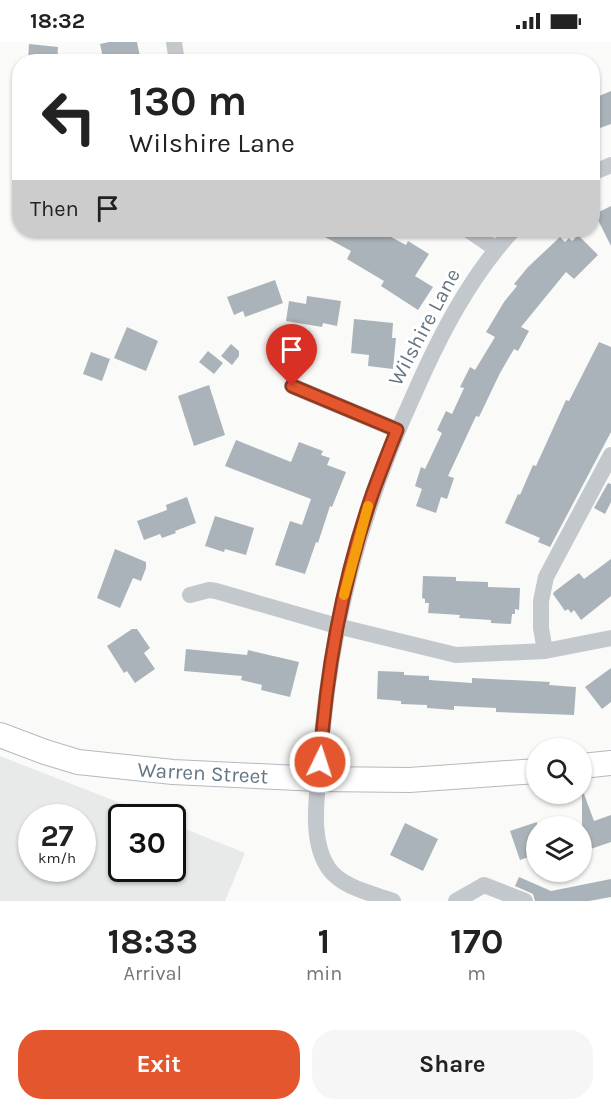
<!DOCTYPE html>
<style>
:root{--surface:#fff;--page:#f6f6f6;--text:#222;--muted:#767676;--accent:#e4572e}
body{margin:0;font-family:Karla,sans-serif;background:var(--page);color:var(--text);height:100vh;display:flex;flex-direction:column;font-size:22px;white-space:nowrap}
*{box-sizing:border-box;margin:0}
p{font-size:20px;color:var(--muted)}
.icon{flex:none;width:33px;height:33px;fill:none;stroke:currentColor;stroke-width:2;stroke-linecap:round;stroke-linejoin:round}
.map{position:relative;height:859px;overflow:hidden}
.sheet{display:flex;flex-direction:column;background:var(--surface);flex:1}
.sheet>*{flex:none}
.top-card{position:absolute;left:12px;top:12px;width:588px;height:183px;border-radius:24px;box-shadow:0 2px 4px #0004;background:#fff;color:var(--text);overflow:hidden}
.fabs{position:absolute;left:526px;top:696px;display:grid;gap:12px}
.fabs a{display:grid;place-items:center;width:66px;height:66px;border-radius:50%;background:var(--surface);box-shadow:0 2px 4px #0004;font-size:30px}
.speed{position:absolute;left:18px;top:762px;display:flex;gap:12px;font-size:30px;font-weight:700;text-align:center}
.speed>*{display:grid;place-content:center;width:78px;height:78px;border-radius:50%;background:var(--surface);box-shadow:0 2px 4px #0004;line-height:1}
.speed small{font-size:15px;font-weight:400}
.speed .limit{border:3px solid #111;border-radius:9px;background:#fff;color:#111}
.pin{position:absolute;display:grid;place-items:center;width:51px;height:51px;color:#fff;margin:-62px -26px;border-radius:50% 50% 50% 0;rotate:-45deg;box-shadow:0 0 6px #0007}
.pin .icon{rotate:45deg}
.me{position:absolute;width:66px;margin:-33px;rotate:4deg;stroke-linejoin:round;filter:drop-shadow(0 0 4px #0008)}
.turn{display:flex;align-items:center;gap:21px;height:126px;padding:0 18px;font-size:27px}
.turn .icon{width:78px;height:78px;stroke-width:2.5}
.turn b{display:block;font-size:42px;line-height:51px}
.then{display:flex;align-items:center;height:57px;padding:0 18px;background:#0003;gap:12px;font-size:22px}
.eta{display:flex;justify-content:space-evenly;align-items:center;height:102px;text-align:center}
.eta b{font-size:36px;font-weight:700;line-height:42px}
.cta{display:flex;gap:12px;margin-top:auto;padding:12px 18px}
.cta a{flex:1;height:69px;border-radius:24px;background:var(--accent);color:#fff;font-size:24px;font-weight:700;line-height:69px;text-align:center}
.cta a+a{background:var(--page);color:var(--text)}
.status{display:flex;justify-content:space-between;align-items:center;height:42px;padding:0 30px;background:var(--surface);direction:ltr}
.status svg{height:16px;fill:currentColor}
.map>svg:first-child{display:block}
.built{fill:#e8e9e9;fill-rule:evenodd}
.building{fill:#aab3b9}
.lines{fill:none;stroke-linecap:round;stroke-linejoin:round}
.secondary-casing{stroke:#b3babf;stroke-width:26}
.street{stroke:#c3c8cc;stroke-width:16}
.secondary{stroke:#fff;stroke-width:24}
.route-casing{stroke:#94391e;stroke-width:15}
.route{stroke:#e4572e;stroke-width:10}
.slow{stroke:#f59e0b;stroke-width:10}
.labels{text-anchor:middle;stroke-width:6;stroke-linejoin:round;paint-order:stroke}
.street-label{font-size:21px;fill:#657683;stroke:#fff}
</style>
<div class="status"><b>18:32</b><svg viewBox="0 0 49 12"><path d="M0 12V9h3v3zM5 12V6h3v6zM10 12V3h3v9zM15 12V0h3v12zM26 1h20v11H26zM47 4h2v5h-2z"/></svg></div>
<div class="map">
<svg width="611" height="859" viewBox="0 0 611 859">
<rect width="100%" height="100%" fill="#fafaf8"/>
<path class="built" d="M0 714 156 775 122 776V826H172L173 782 245 811 225 859H0ZM32 776H82V826H32Z"/>
<path class="building" d="M109 0H137L141 20H104L100 2Z
M29 2 58 5 57 20H28Z
M611 49V82L592 89V57Z
M611 164V204L595 172Z
M312 188H378L406 203 408 199 429 212 415 234 433 245 418 268 381 244 384 239 347 217 351 209Z
M578 193 598 213 574 237 566 230 521 285 529 289 518 309 514 307 500 331 479 375 476 374 448 434 454 436 447 457 441 455 436 471 416 464 422 447 415 444 421 425 425 427 442 391 437 388 446 369 452 372 464 346 460 345 470 325 475 328 495 295 486 290 504 260 517 244 514 242 528 225 560 195 565 200 569 196 572 199Z
M275 238 283 261 245 275 243 269 234 273 227 255Z
M307 254 341 259 337 284 323 281 322 285 286 279 289 259 306 262Z
M354 277 393 281 392 296H396L393 327 368 324 369 313 351 311Z
M127 285 158 299 146 329 114 316Z
M599 300 611 305V390L550 505 538 500 540 496 505 481 518 452 520 453 533 423 536 424 566 358 569 359Z
M231 302 239 309V314L232 323 221 314Z
M208 309 223 321 214 332 199 320Z
M91 310 110 317 102 339 83 332Z
M209 343 225 393 194 404 178 354Z
M236 398 291 420 299 400 323 409 321 413 330 416 327 423 346 430 332 465 330 464 318 501 316 500 305 532 275 523 290 479 302 483 311 457 225 424Z
M608 441 611 442V460L605 472 594 466Z
M187 455 196 481 175 489 176 491 162 496 160 492 144 498 137 479 167 468 166 463Z
M215 474 254 486 246 513 225 507 224 510 205 504Z
M115 507 146 520V526L141 539 133 536 120 566 97 556Z
M611 517V554L581 578 574 568 571 571 568 567 565 569 553 552 554 550 579 531 584 537Z
M423 534 456 535V539L488 540V545L520 546 519 568 515 567V572H512L511 582 491 581V578L459 576 460 573 428 571 429 561H425V557L422 556Z
M132 587H137L150 606 144 611 155 627 135 641 127 629 124 631 107 604Z
M186 607 247 613 248 608 299 620 290 655 261 648 262 643 241 638 242 634 184 629Z
M611 626V660L602 667 585 645Z
M378 629 404 630V633L429 634V638L472 641V636L550 640 549 643 576 645 574 673 496 670V666L454 664V668L427 666V663L401 662V659L377 657Z
M582 752H584L594 779 611 773V800L582 810Z
M537 780V812L520 818 510 789Z
M405 781 438 797 423 829 390 813Z
M519 835 551 849 611 837V855L589 859H535L533 852 515 844Z"/>
<g class="lines">
<g class="secondary-casing">
<path id="secondary" d="M0 693 45 710 78 720 173 730 319 737 409 738 537 729
M582 724 611 721"/>
</g>
<path class="street" d="M174 0 177 20
M592 131 611 123
M468 188 496 207
M292 344 397 388
M190 553 209 548 216 549 337 584 456 613 545 609 611 596
M545 609 541 586V559L546 535 611 413
M393 859C372 851 343 846 329 827 308 797 318 751 320 716 330 585 360 469 415 350 441 291 470 235 513 188
M456 859 484 843 525 859"/>
<use href="#secondary" class="secondary"/>
</g>
<g class="lines">
<g class="route-casing">
<path id="route" d="M292 344 397 388C388 411 379 433 371 456 342 541 326 631 320 720"/>
</g>
<use href="#route" class="route"/>
<path class="slow" d="M344 553 368 464"/>
</g>
<g class="labels">
<g class="street-label">
<text transform="translate(424 285) rotate(-62)" y="7">Wilshire Lane</text>
<text transform="translate(203 731) rotate(3)" y="7">Warren Street</text>
</g>
</g>
</svg>
<div class="fabs">
<a><svg class="icon" aria-label="search" viewBox="0 0 24 24"><circle cx="10" cy="10" r="6"/><path d="M15 15l6 6"/></svg></a>
<a><svg class="icon" aria-label="layers" viewBox="0 0 24 24"><path d="M12 4l9 5-9 5-9-5zM3 14l9 5 9-5"/></svg></a>
</div>
<div class="speed"><div>27<small>km/h</small></div><div class="limit">30</div></div>
<div class="pin" style="left:292px;top:344px;background:#d93025"><svg class="icon" aria-label="arrive" viewBox="0 0 24 24"><path d="M6 21V4h12l-3 4 3 4H6"/></svg></div>
<svg class="me" style="left:320px;top:720px" viewBox="-20 -20 40 40"><circle r="17" fill="#e4572e" stroke="#fff" stroke-width="3"/><path d="M0-11L8 9 0 5-8 9z" fill="#fff"/></svg>
<div class="top-card">
<div class="turn"><svg class="icon" aria-label="left" viewBox="0 0 24 24"><path d="M17 20v-9H6M10 6l-5 5 5 5"/></svg><div><b>130 m</b>Wilshire Lane</div></div>
<div class="then">Then<svg class="icon" aria-label="arrive" viewBox="0 0 24 24"><path d="M6 21V4h12l-3 4 3 4H6"/></svg></div>
</div>
</div>
<section class="sheet">
<div class="eta">
<div><b>18:33</b><p>Arrival</p></div>
<div><b>1</b><p>min</p></div>
<div><b>170</b><p>m</p></div>
</div>
<div class="cta"><a>Exit</a><a>Share</a></div>
</section>
